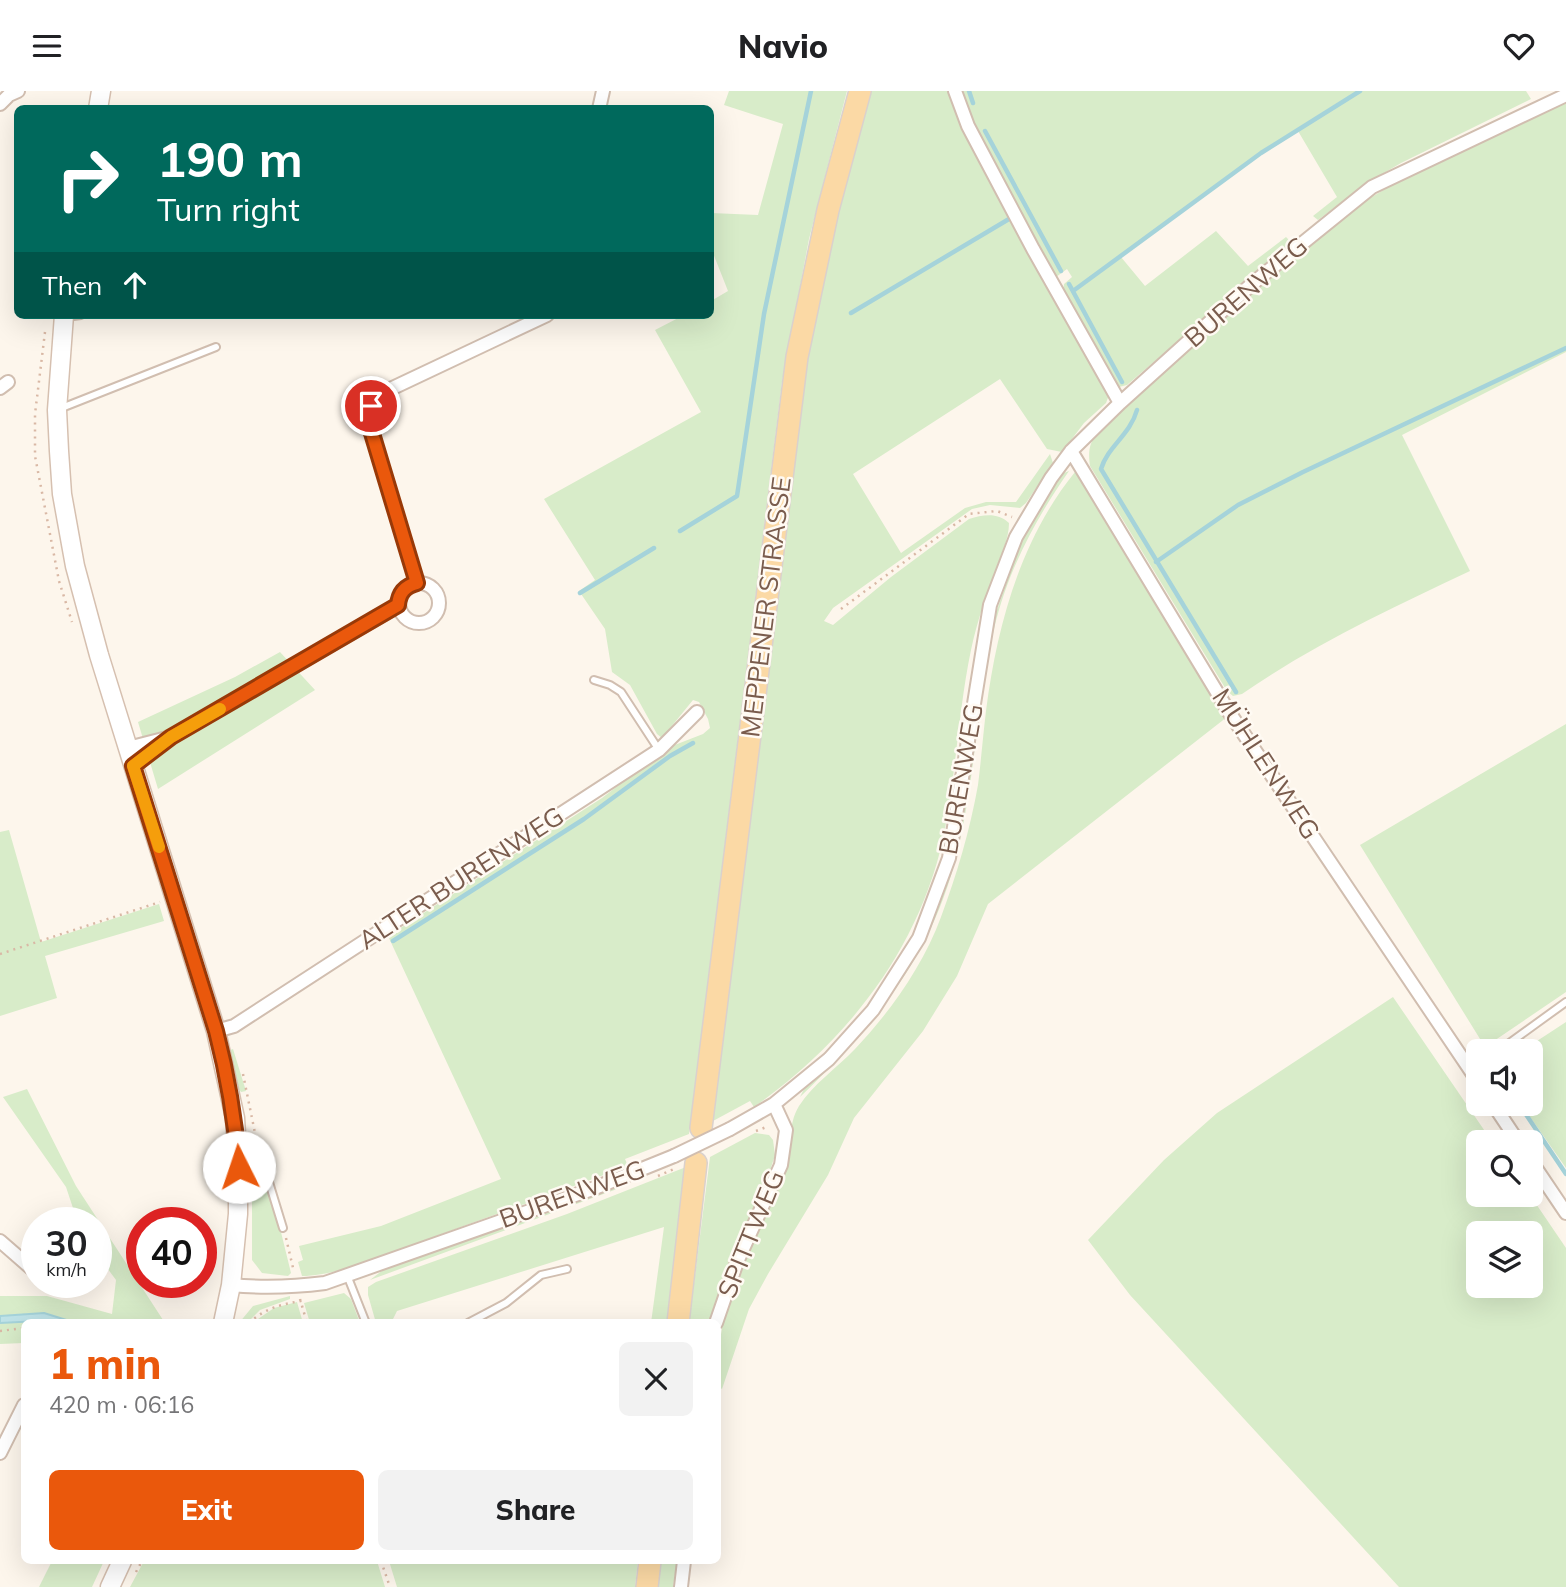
<!DOCTYPE html>
<meta charset="utf-8">
<style>
:root{--surface:#fff;--page:#f2f2f2;--text:#202124;--muted:#757577;--accent:#ea580c}
body{margin:0;font-family:Mulish,sans-serif;background:var(--page);color:var(--text);height:100vh;display:flex;flex-direction:column;font-size:26px;white-space:nowrap}
*{box-sizing:border-box;margin:0}
p{font-size:23px;color:var(--muted)}
.icon{flex:none;width:38px;height:38px;fill:none;stroke:currentColor;stroke-width:2;stroke-linecap:round;stroke-linejoin:round}
.map{position:relative;flex:1;overflow:hidden}
.panel{position:absolute;left:21px;top:1228px;width:700px;height:245px;display:flex;flex-direction:column;background:var(--surface);border-radius:10px;box-shadow:0 7px 28px #0002}
.panel>*{flex:none}
.hud{position:absolute;left:14px;top:14px;width:700px;height:214px;border-radius:10px;box-shadow:0 7px 28px #0002;background:#00695c;color:#fff;overflow:hidden}
.controls{position:absolute;left:1466px;top:948px;display:grid;gap:14px}
.controls a{display:grid;place-items:center;width:77px;height:77px;border-radius:10px;background:var(--surface);box-shadow:0 7px 28px #0002;font-size:35px}
.speed{position:absolute;left:21px;top:1116px;display:flex;gap:14px;font-size:35px;font-weight:700;text-align:center}
.speed>*{display:grid;place-content:center;width:91px;height:91px;border-radius:50%;background:var(--surface);box-shadow:0 7px 28px #0002;line-height:1}
.speed small{font-size:18px;font-weight:400}
.speed .limit{border:10px solid #d22;background:#fff;color:#111}
.pin{position:absolute;display:grid;place-items:center;width:60px;height:60px;color:#fff;margin:-30px;border:4px solid #fff;border-radius:50%;box-shadow:0 2px 7px #0007}
.me{position:absolute;width:77px;margin:-38px;rotate:356deg;stroke-linejoin:round;filter:drop-shadow(0 0 5px #0008)}
.turn{display:flex;align-items:center;gap:24px;height:147px;padding:0 28px;font-size:32px}
.turn .icon{width:91px;height:91px;stroke-width:2.5}
.turn b{display:block;font-size:49px;line-height:60px}
.then{display:flex;align-items:center;height:66px;padding:0 28px;background:#0003;gap:14px;font-size:26px}
.round{display:grid;place-items:center;flex:none;width:74px;height:74px;border-radius:10px;background:var(--page)}
.overview{display:flex;align-items:center;justify-content:space-between;height:119px;padding:0 28px}
h1{font-size:42px;font-weight:800;line-height:52px;color:var(--accent)}
.button{display:flex;gap:14px;margin-top:auto;padding:14px 28px}
.button a{flex:1;height:80px;border-radius:10px;background:var(--accent);color:#fff;font-size:28px;font-weight:800;line-height:80px;text-align:center}
.button a+a{background:var(--page);color:var(--text)}
header{display:flex;justify-content:space-between;align-items:center;height:91px;padding:0 28px;background:var(--surface);font-size:32px;font-weight:800}
.map>svg:first-child{display:block}
.green{fill:#d8ecc9;fill-rule:evenodd}
.water{fill:#bfe3e8;stroke:#a5d3da;stroke-width:2}
.lines{fill:none;stroke-linecap:round;stroke-linejoin:round}
.stream{stroke:#a5d3da;stroke-width:4.5}
.lane-casing{stroke:#d1beb0;stroke-width:10}
.street-casing{stroke:#d1beb0;stroke-width:16}
.secondary-casing{stroke:#d6c0b0;stroke-width:21}
.primary-casing{stroke:#dad1cd;stroke-width:24}
.path{stroke:#d9b8a5;stroke-width:2.5;stroke-dasharray:2 5;stroke-linecap:butt}
.lane{stroke:#fff;stroke-width:6}
.street{stroke:#fff;stroke-width:12}
.secondary{stroke:#fff;stroke-width:18}
.primary{stroke:#fbd9a5;stroke-width:21}
.street-bridge-casing{stroke:#d1beb0;stroke-width:16;stroke-linecap:butt}
.path-bridge{stroke:#d9b8a5;stroke-width:2.5;stroke-dasharray:2 5;stroke-linecap:butt}
.street-bridge{stroke:#fff;stroke-width:12}
.route-casing{stroke:#983908;stroke-width:18}
.route{stroke:#ea580c;stroke-width:12}
.slow{stroke:#f59e0b;stroke-width:12}
.labels{text-anchor:middle;stroke-width:5;stroke-linejoin:round;paint-order:stroke}
.street-label{font-size:26px;fill:#7a5c4d;stroke:#fffaf3}
</style>
<header><svg class="icon" aria-label="menu" viewBox="0 0 24 24"><path d="M4 6h16M4 12h16M4 18h16"/></svg>Navio<svg class="icon" aria-label="heart" viewBox="0 0 24 24"><path d="M12 20l-8-8c-3-5 5-10 8-4 3-6 11-1 8 4z"/></svg></header>
<div class="map">
<svg width="1566" height="1496" viewBox="0 0 1566 1496">
<rect width="100%" height="100%" fill="#fdf6ec"/>
<path class="green" d="M729 0H847L809 148 782 291 689 1043 625 1068 628 1075C558 1101 489 1126 420 1151 385 1163 338 1185 302 1185L298 1171 303 1169 299 1155 381 1135 501 1088 388 845 602 707 667 657 703 643 710 637 708 628 699 611 693 609 662 647 657 643 630 594 612 581 605 538 579 500 595 489 544 408 701 321 655 239 684 224H710L711 210 728 200 711 157V122L758 124 783 33 724 14Z
M870 0H950L1109 304 1106 312 1084 332 1062 361 1047 358 1000 288 853 383 901 462 965 417 986 411H1016L1050 363 1053 372 1026 412 1020 417 990 414 972 418 833 517 824 530 833 534 891 486 969 428C983 424 997 421 1009 432 1009 448 1001 463 996 478 986 504 977 531 971 559 958 621 956 686 943 748 918 860 846 951 754 1016L750 1010 713 1030 809 256 836 122Z
M960 0H1526L1531 8 1401 72 1370 90 1318 129 1313 125 1337 106 1298 40 1261 62 1121 166 1145 195 1216 140 1248 175 1286 146 1292 152 1127 294 1119 296 1114 292 1063 200 1064 193 1072 186 1067 178 1056 186C1020 127 984 65 960 0Z
M1566 9V261L1402 344 1470 480C1392 517 1314 553 1242 603L1233 605 1227 600 1090 375C1088 360 1089 353 1098 340L1171 272 1285 174 1365 110 1414 81Z
M1069 380C1036 427 1007 481 994 538 976 616 975 696 954 774 928 870 870 939 800 1006L804 998 883 913 957 754 970 680 983 578 992 533 1020 454 1055 394 1064 382Z
M1080 380 1227 626 988 813 957 885 923 940 854 1027 828 1084 768 1183 749 1218 722 1298 718 1295C718 1260 721 1225 734 1192 748 1154 771 1119 784 1081 792 1060 787 1034 799 1015 813 993 837 977 855 958 890 921 923 875 941 826 957 783 970 739 978 694 981 670 983 645 986 620 997 535 1020 449 1075 381Z
M280 561 315 599 158 698 138 631 235 586Z
M1566 633V901L1485 956 1360 754Z
M9 739 41 851 159 813 164 830 45 865 57 907 0 925V741Z
M1393 906 1493 1052H1479V1104H1530L1566 1157V1496H1399L1130 1204 1088 1149 1164 1069 1217 1022ZM1479 1143H1531V1195H1479Z
M1566 931V1077L1521 1013H1531V961H1520Z
M233 958 246 1000 241 1001 239 998 230 959Z
M27 998 76 1095 165 1232H24V1252L0 1253V1205H47L112 1223 116 1189 96 1162V1132H78L66 1096 3 1006Z
M755 1042 769 1044 773 1049 775 1064 768 1086 727 1176 711 1232H689L710 1066Z
M255 1064 280 1137 291 1182 288 1185 262 1182 252 1169V1065Z
M686 1076 667 1232H651L664 1136 397 1220 391 1232H376L368 1204V1196L376 1191 567 1123Z
M616 1096 617 1098 370 1189 383 1179Z
M344 1202 351 1208 360 1232H310L304 1212Z
M290 1205V1208L260 1219 247 1232H239L253 1215Z
M297 1211 303 1232H252L274 1217Z
M52 1470H104L92 1496H39Z
M144 1470H377L385 1496H130Z
M389 1470H638L635 1496H397Z
M660 1470H677L673 1496H657Z"/>
<path class="water" d="M44 1222 76 1232 39 1230 0 1232V1225Z"/>
<g class="lines">
<path class="stream" d="M969 0 973 12
M985 40 1061 180
M1069 193 1122 291
M1073 200 1261 62 1360 0
M851 222 1009 128
M1137 319C1130 344 1108 355 1101 378L1236 601
M680 440 737 405 764 223 811 0
M1156 471 1238 414 1303 381 1566 257
M580 502 654 457
M393 850 584 728 670 665 693 652
M1519 1013 1566 1083"/>
<g class="lane-casing">
<path id="lane" d="M66 226 81 224
M59 318 216 256
M594 589 610 594 621 601 659 659
M1497 961 1566 911
M238 1047 257 1052 283 1137
M347 1184 366 1232
M468 1232 506 1212 541 1184 567 1178"/>
</g>
<g class="street-casing">
<path id="street" d="M955 0 968 35 1033 158 1120 312
M0 13 9 4 18 0
M599 18 603 0
M0 297 8 291
M1071 360 1229 621 1479 992
M399 512a20 20 0 1 1 40 0a20 20 0 1 1-40 0Z
M417 492 368 329 371 315 382 302 547 224
M128 657 167 647
M133 675 171 646 398 515
M216 940 234 935 659 659 697 621
M1493 1013 1519 1052
M730 1038 774 1013 829 968 873 919 919 847 949 767 990 514 1016 446 1051 387 1071 360 1120 312 1252 193 1372 96 1566 4
M1531 1070 1566 1122
M0 1150 31 1177
M231 1194C263 1197 293 1196 325 1192L595 1097 674 1065
M716 1232 737 1171 781 1074 786 1039 774 1013
M0 1362 24 1314
M681 1496 684 1470"/>
</g>
<g class="secondary-casing">
<path id="secondary" d="M98 18 101 0
M64 224 57 319 59 360 62 403 75 475 99 564 216 940 235 1027 238 1076V1123L231 1194 223 1232
M110 1496 122 1470"/>
</g>
<g class="primary-casing">
<path id="primary" d="M701 1037 797 266 828 119 860 0
M678 1232 696 1072
M647 1496 650 1470"/>
</g>
<path class="path" d="M45 241 35 323V365L59 490 72 531
M841 518 969 423 997 420 1012 426
M0 863 160 811
M243 983 255 1042
M756 1040 769 1035
M286 1147 294 1181
M300 1208 307 1232
M249 1232C266 1216 284 1213 306 1209
M0 1240 24 1237
M381 1470 390 1496
M136 1481 142 1470"/>
<use href="#lane" class="lane"/>
<use href="#street" class="street"/>
<use href="#secondary" class="secondary"/>
<use href="#primary" class="primary"/>
<g class="street-bridge-casing">
<path id="street-bridge" d="M674 1065 730 1038"/>
</g>
<path class="path-bridge" d="M658 1085 674 1078"/>
<use href="#street-bridge" class="street-bridge"/>
</g>
<g class="lines">
<g class="route-casing">
<path id="route" d="M239 1076C235 1029 228 986 216 940L133 675 171 646 398 514C399 502 405 495 417 492L368 329 371 315"/>
</g>
<use href="#route" class="route"/>
<path class="slow" d="M159 756 133 675 171 646 220 618"/>
</g>
<g class="labels">
<g class="street-label">
<text transform="translate(1246 201) rotate(-41)" y="9">BURENWEG</text>
<text transform="translate(766 516) rotate(-83)" y="9">MEPPENER STRASSE</text>
<text transform="translate(1266 673) rotate(57)" y="9">MÜHLENWEG</text>
<text transform="translate(961 688) rotate(-80)" y="9">BURENWEG</text>
<text transform="translate(461 787) rotate(-33)" y="9">ALTER BURENWEG</text>
<text transform="translate(572 1103) rotate(-20)" y="9">BURENWEG</text>
<text transform="translate(751 1143) rotate(-68)" y="9">SPITTWEG</text>
</g>
</g>
</svg>
<div class="controls">
<a><svg class="icon" aria-label="sound" viewBox="0 0 24 24"><path d="M4 9h4l5-4v14l-5-4H4zM17 9q2 3 0 6"/></svg></a>
<a><svg class="icon" aria-label="search" viewBox="0 0 24 24"><circle cx="10" cy="10" r="6"/><path d="M15 15l6 6"/></svg></a>
<a><svg class="icon" aria-label="layers" viewBox="0 0 24 24"><path d="M12 4l9 5-9 5-9-5zM3 14l9 5 9-5"/></svg></a>
</div>
<div class="speed"><div>30<small>km/h</small></div><div class="limit">40</div></div>
<div class="pin" style="left:371px;top:315px;background:#d93025"><svg class="icon" aria-label="arrive" viewBox="0 0 24 24"><path d="M6 21V4h12l-3 4 3 4H6"/></svg></div>
<svg class="me" style="left:239px;top:1076px" viewBox="-20 -20 40 40"><circle r="19" fill="#fff"/><path d="M0-13L10 11 0 6-10 11z" fill="#ea580c"/></svg>
<div class="hud">
<div class="turn"><svg class="icon" aria-label="right" viewBox="0 0 24 24"><path d="M7 20v-9h11M14 6l5 5-5 5"/></svg><div><b>190 m</b>Turn right</div></div>
<div class="then">Then<svg class="icon" aria-label="ahead" viewBox="0 0 24 24"><path d="M12 20V5M6 11l6-6 6 6"/></svg></div>
</div>
<section class="panel">
<div class="overview"><div><h1>1 min</h1><p>420 m · 06:16</p></div><a class="round"><svg class="icon" aria-label="close" viewBox="0 0 24 24"><path d="M6 6l12 12M18 6L6 18"/></svg></a></div>
<div class="button"><a>Exit</a><a>Share</a></div>
</section>
</div>
